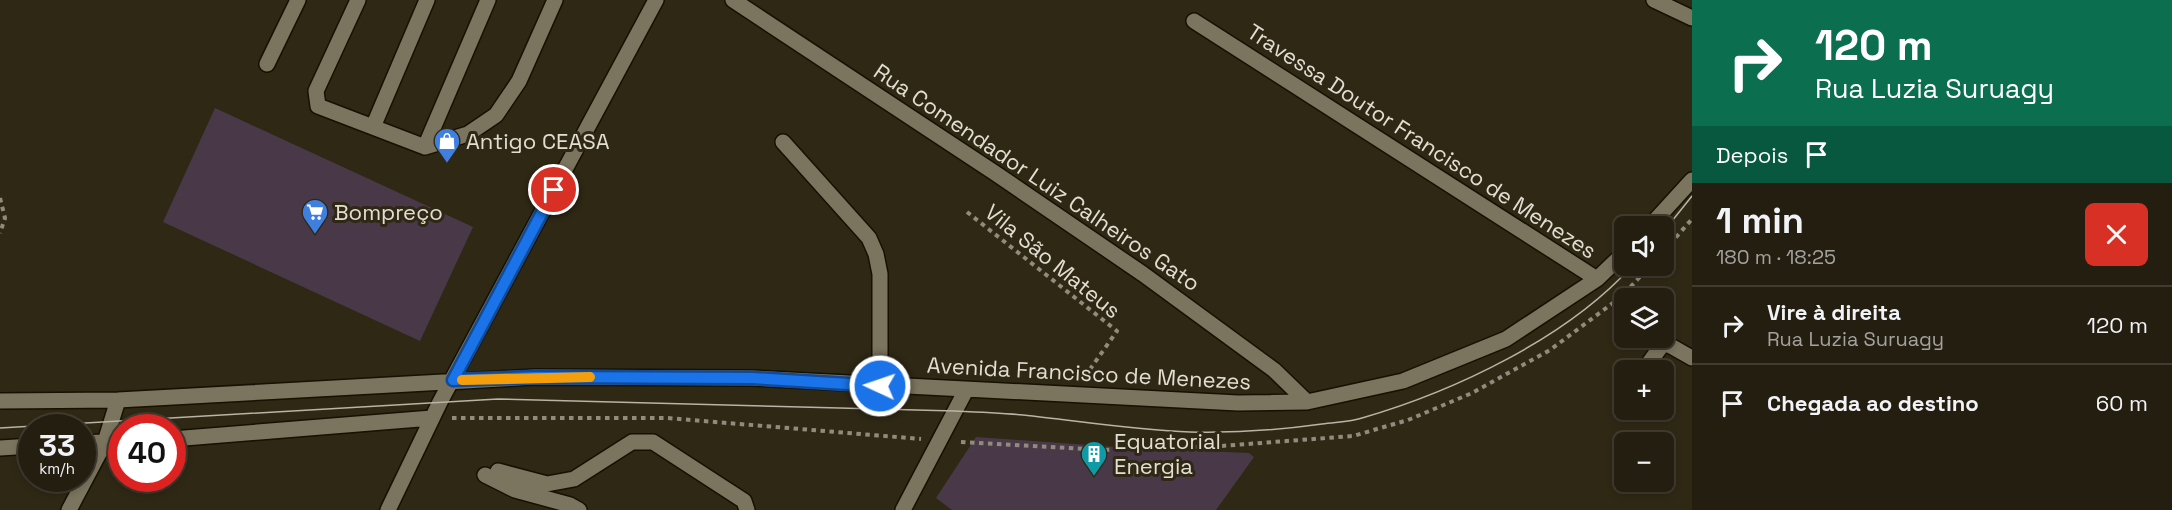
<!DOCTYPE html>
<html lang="pt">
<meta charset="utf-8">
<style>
:root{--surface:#231e10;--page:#2f2b1e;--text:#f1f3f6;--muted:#a3a29f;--line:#403c30}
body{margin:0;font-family:"Space Grotesk",sans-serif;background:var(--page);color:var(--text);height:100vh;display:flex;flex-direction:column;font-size:22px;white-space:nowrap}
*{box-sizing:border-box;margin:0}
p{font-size:20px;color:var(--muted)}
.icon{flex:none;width:33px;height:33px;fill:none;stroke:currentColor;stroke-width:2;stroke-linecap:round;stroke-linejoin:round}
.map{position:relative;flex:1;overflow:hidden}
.panel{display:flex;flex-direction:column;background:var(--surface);width:480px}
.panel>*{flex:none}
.hud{background:#0b6e4f;color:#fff;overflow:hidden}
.tools{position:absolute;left:1614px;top:216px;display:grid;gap:12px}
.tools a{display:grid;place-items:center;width:60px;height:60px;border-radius:9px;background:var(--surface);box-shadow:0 3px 9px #0003,0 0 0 2px var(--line);font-size:30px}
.speed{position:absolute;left:18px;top:414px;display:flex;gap:12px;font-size:30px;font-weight:700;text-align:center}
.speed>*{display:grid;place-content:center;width:78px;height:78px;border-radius:50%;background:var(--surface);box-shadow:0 3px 9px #0003,0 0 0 2px var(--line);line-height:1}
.speed small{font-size:15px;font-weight:400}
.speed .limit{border:9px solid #d22;background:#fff;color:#111}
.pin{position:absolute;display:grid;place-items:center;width:51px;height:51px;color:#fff;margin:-26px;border:3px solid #fff;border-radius:50%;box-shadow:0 2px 6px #0007}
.me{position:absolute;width:66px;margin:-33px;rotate:273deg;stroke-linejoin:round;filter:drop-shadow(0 0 4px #0008)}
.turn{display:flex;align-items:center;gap:21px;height:126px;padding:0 24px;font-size:27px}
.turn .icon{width:78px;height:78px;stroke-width:2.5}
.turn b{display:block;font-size:42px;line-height:51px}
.then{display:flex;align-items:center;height:57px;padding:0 24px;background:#0003;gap:12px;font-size:22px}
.round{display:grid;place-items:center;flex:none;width:63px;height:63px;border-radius:9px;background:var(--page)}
.overview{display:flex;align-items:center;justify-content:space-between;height:102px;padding:0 24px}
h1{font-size:36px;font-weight:800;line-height:45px}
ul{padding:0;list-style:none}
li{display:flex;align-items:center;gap:18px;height:78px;padding:0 24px;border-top:2px solid var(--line)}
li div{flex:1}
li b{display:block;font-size:22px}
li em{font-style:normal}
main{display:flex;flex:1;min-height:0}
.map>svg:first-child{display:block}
.building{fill:#493948}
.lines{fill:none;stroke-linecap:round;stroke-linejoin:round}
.minor-casing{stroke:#171101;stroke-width:18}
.path{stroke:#908b7c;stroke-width:4;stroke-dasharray:4.5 4.5;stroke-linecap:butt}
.minor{stroke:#7b745e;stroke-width:15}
.tram{stroke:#b9b4a6;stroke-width:1.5}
.route-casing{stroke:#114b97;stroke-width:15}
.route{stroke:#1a73e8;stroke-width:10}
.slow{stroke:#f59e0b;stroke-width:10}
.labels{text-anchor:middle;stroke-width:6;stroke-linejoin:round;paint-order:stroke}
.poi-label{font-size:22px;fill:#e2ded2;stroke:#2f2815;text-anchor:start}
.street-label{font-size:22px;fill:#e2ded2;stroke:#2f2815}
</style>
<main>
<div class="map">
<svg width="1692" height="510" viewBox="0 0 1692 510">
<rect width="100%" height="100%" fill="#2f2815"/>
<path class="building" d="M215 108 473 227 420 341 163 222Z
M976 437 1130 448 1249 453 1254 457 1216 510H952L936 498Z"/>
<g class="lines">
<g class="minor-casing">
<path id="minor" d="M358 0 316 91 318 106 425 147 468 134 496 115 519 81 555 0
M733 0 995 173 1143 274 1274 370 1307 402
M1654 0 1692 18
M1194 21 1597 279
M267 64 298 0
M373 127 427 0
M783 142 869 238 876 254 880 274V386
M425 147 488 0
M1650 226 1692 180
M1644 370 1662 345H1669L1692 358
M0 401 118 400 535 377 752 378 1238 403 1307 402 1403 381 1506 339 1597 279 1624 253
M172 439 432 418
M82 443 122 441
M0 448 32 446
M498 471 547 484 574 479 632 442H653L744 501 747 510
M485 475 515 490 570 505 579 510
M69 510 105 442 118 400
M388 510 440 402 656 0
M903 510 966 390"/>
</g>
<path class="path" d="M0 198 5 218 0 233
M967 212 1117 331 1086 375
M1664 251 1692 219
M452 418H667L921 439
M961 442 1105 450 1221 446 1353 436 1408 420 1472 393 1550 350 1621 297 1650 266"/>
<use href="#minor" class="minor"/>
<path class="tram" d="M1664 231 1692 196
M0 428 498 399 955 411C978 412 1001 413 1023 415 1079 421 1134 430 1190 432 1234 433 1279 430 1322 424 1335 422 1350 422 1362 418 1455 391 1567 338 1632 266"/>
</g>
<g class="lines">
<g class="route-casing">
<path id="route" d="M554 190 453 380 535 377 752 378 880 386"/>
</g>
<use href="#route" class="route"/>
<path class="slow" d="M462 380 590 377"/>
</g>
<defs>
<g id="shop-pin" transform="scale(1.35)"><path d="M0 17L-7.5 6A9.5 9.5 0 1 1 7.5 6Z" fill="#3f7fe0" stroke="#2f2815"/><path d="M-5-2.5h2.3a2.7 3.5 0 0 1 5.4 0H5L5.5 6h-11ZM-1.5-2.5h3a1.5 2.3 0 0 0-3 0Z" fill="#fff"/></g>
<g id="supermarket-pin" transform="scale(1.35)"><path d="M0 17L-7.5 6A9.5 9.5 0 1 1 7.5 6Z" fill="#3f7fe0" stroke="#2f2815"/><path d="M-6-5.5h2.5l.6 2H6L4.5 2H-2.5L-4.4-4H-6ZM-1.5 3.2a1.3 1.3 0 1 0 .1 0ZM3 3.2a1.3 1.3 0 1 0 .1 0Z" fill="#fff"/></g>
<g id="building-pin" transform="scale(1.35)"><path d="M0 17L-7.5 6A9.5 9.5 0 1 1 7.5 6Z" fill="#0f9aa8" stroke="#2f2815"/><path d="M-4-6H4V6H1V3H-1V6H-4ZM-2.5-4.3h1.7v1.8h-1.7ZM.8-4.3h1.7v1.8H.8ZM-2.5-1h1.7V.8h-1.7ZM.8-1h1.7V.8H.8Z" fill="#fff"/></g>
</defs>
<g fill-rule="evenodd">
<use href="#shop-pin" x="447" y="141"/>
<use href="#supermarket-pin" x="315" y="212"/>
<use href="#building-pin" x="1094" y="454"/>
</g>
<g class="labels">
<g class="poi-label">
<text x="466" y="149">Antigo CEASA</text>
<text x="334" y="220">Bompreço</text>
<text x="1114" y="449">Equatorial<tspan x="1114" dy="25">Energia</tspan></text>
</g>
<g class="street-label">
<text transform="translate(1422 141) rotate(33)" y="8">Travessa Doutor Francisco de Menezes</text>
<text transform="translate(1037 177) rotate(34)" y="8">Rua Comendador Luiz Calheiros Gato</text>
<text transform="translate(1053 261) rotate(39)" y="8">Vila São Mateus</text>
<text transform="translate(1089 373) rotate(3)" y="8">Avenida Francisco de Menezes</text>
</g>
</g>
</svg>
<div class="tools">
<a><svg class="icon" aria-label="sound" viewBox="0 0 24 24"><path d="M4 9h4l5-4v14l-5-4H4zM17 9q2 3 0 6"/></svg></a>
<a><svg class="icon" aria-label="layers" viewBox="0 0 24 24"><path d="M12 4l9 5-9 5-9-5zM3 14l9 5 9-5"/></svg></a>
<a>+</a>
<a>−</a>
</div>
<div class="speed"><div>33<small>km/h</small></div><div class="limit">40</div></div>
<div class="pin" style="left:554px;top:190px;background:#d93025"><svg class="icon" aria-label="arrive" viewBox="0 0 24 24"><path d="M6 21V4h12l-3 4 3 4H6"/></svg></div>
<svg class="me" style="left:880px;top:386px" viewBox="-20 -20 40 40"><circle r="17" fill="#1a73e8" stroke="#fff" stroke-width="3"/><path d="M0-11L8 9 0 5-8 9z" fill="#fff"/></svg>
</div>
<section class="panel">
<div class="hud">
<div class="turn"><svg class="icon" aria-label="right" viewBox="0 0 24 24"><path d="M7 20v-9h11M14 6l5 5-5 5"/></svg><div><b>120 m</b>Rua Luzia Suruagy</div></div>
<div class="then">Depois<svg class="icon" aria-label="arrive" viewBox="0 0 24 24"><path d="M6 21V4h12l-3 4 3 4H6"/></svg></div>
</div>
<div class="overview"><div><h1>1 min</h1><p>180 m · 18:25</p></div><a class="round" style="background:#d93025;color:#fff"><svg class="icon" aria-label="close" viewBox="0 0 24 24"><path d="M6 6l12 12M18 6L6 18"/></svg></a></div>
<ul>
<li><svg class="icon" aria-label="right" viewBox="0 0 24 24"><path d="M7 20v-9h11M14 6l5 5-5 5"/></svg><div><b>Vire à direita</b><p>Rua Luzia Suruagy</p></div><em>120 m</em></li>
<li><svg class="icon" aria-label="arrive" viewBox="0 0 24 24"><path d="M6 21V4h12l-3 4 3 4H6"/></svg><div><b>Chegada ao destino</b></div><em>60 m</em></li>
</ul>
</section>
</main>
